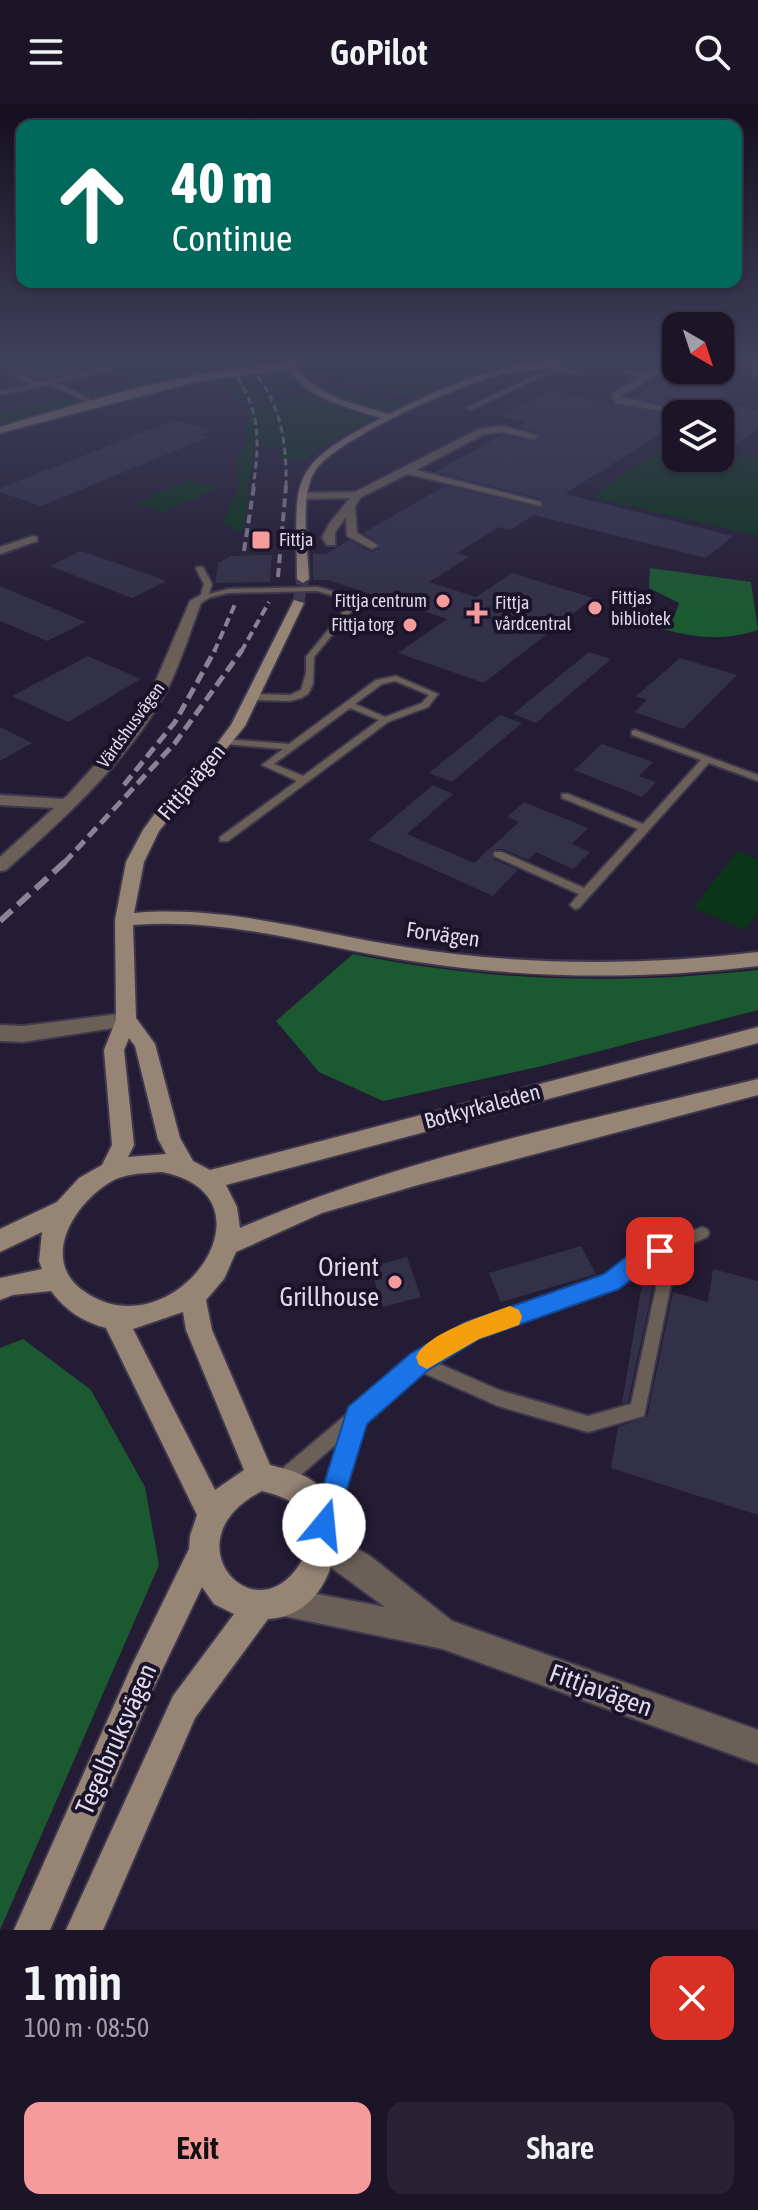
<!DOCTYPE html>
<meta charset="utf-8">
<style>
:root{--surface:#1b1527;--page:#282233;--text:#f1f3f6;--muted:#a09fa7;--line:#393444;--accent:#f59b9b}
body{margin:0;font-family:"Asap Condensed",sans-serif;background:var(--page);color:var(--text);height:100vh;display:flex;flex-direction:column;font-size:30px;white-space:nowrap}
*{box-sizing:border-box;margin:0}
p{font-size:26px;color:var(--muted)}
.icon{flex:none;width:44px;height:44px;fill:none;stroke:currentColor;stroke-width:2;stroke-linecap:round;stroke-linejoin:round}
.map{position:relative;height:1826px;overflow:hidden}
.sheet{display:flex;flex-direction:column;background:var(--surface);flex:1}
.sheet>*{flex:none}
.top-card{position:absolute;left:16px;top:16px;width:726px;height:168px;border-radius:16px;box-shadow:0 2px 6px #0004,0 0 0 2px var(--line);background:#00695c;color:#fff;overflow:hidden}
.needle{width:52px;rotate:141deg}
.controls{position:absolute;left:662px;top:208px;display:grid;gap:16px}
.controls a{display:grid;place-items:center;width:72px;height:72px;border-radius:16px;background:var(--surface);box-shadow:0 2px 6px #0004,0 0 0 2px var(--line);font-size:40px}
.pin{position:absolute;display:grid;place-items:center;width:68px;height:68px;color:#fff;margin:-34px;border-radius:16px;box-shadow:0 4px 12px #0006}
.me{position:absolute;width:88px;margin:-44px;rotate:17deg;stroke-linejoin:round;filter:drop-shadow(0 0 6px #0008)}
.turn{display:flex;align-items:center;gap:28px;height:168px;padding:0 24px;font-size:36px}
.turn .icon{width:104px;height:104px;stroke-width:2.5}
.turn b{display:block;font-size:56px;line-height:68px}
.round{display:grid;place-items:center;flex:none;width:84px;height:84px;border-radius:16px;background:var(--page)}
.overview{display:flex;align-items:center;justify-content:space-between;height:136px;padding:0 24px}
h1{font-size:48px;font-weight:600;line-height:60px}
.cta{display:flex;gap:16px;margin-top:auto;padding:16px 24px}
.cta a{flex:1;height:92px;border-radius:16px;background:var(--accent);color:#111;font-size:32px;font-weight:600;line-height:92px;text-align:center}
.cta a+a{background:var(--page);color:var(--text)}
header{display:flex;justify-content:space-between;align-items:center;height:104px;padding:0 24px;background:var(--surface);font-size:36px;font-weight:600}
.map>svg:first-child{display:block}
.green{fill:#0b3419}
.forest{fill:#1b5a30}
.building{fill:#333049}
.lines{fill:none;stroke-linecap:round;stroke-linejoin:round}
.secondary-tunnel{stroke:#40384f;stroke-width:12;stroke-dasharray:12 6;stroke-linecap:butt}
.lane-casing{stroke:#3e374d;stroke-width:4}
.street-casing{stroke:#3e374d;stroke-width:4}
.secondary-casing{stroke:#3e374d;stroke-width:4}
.lane{fill:#6b6057;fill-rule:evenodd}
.street{fill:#6b6057;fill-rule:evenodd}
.secondary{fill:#968475;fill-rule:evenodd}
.rail-far3{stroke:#898397;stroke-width:3;stroke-dasharray:7 4;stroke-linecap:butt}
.rail-far2{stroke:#898397;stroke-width:4;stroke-dasharray:9 5;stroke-linecap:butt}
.rail-far1{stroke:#898397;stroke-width:5;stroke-dasharray:12 6;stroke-linecap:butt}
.rail{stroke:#898397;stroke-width:6;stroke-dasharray:16 8;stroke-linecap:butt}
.route{fill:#1a73e8;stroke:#114b97;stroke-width:2}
.slow{fill:#f59e0b}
.poi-dot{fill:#f59b9b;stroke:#1a1329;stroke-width:3}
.labels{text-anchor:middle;stroke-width:8;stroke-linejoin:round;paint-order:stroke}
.far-poi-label{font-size:18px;fill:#dedaea;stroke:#1a1329;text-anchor:start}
.far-street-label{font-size:18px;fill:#dedaea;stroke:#1a1329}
.street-label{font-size:22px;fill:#dedaea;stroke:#1a1329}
.near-poi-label{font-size:26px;fill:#dedaea;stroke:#1a1329;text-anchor:end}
.near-street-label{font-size:26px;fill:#dedaea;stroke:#1a1329}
</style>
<header><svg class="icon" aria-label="menu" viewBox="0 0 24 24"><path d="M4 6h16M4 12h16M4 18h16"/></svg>GoPilot<svg class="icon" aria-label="search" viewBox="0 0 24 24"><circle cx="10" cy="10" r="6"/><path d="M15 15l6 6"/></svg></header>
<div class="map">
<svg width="758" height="1826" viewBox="0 0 758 1826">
<rect width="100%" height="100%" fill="#241c34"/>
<path class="green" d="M158 256 189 274 96 297 80 290 133 278 111 266Z
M169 256H284L200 271Z
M299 256H379L314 277 302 266Z
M391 256H541L506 261 418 291 388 290 339 276Z
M284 264 304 282 261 298 244 300 206 275Z
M333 281 383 296 411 300C382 315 347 298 320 284Z
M309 287 373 313 314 348 309 356 281 357V343H254L244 426 238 427 222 419 239 384 237 355 243 343 248 304Z
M67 293 81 300 0 323V308Z
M670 343 676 344V354H720V349L758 354V432L591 393 659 347Z
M190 376 216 385 163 408 136 399Z
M737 747 758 755V808L745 826 693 804Z"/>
<path class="forest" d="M650 464 751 478 758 526C723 537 697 534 662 525L675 511 679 499 649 484Z
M353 850C488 878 621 881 758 866V906L542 962 383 997 319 968 276 917Z
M23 1235 91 1286 145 1383 159 1461 0 1826V1244Z"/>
<path class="building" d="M32 256H81L93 265 37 276 12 263Z
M678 268 740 280 699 306 676 301V320L565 390 733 432 706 454 534 411 510 426 499 423 457 449 469 453 429 478 476 493 512 469 593 494 484 579 398 549 447 515 328 476H313V450H326L349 436 371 448 379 445 378 438 363 429 445 382 543 404 542 395 435 368 502 331 533 338 541 335 540 329 517 323 525 318 499 312 549 287 674 311 673 302 634 293Z
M720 298 758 306V325L732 343 720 340Z
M175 316 212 326 202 331 209 333 41 402 0 388V384Z
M81 447 128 463 166 477 132 494 50 462Z
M272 451 270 478 215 479 218 459 231 452Z
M0 482 86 518 47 537 0 517Z
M589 548 611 555 536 619 513 610Z
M88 552 141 575 68 618 12 592Z
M680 554 737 571 683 625 634 608 647 596 636 592Z
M500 611 522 619 452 678 429 669Z
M0 623 32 639 0 657Z
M602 640 653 658 639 672 656 678 642 693 574 666Z
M433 681 453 690 407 730 474 759 519 718 507 713 524 698 588 724 572 740 590 748 573 765 536 748 528 756 503 745 492 746 493 755 518 766 493 792 368 736Z
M581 1142 596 1170 501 1198 489 1169Z
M407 1153 421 1193 383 1203 370 1163Z
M713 1165 758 1177V1411L611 1364 618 1323 647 1313 673 1188 708 1198Z
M642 1180 653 1183 628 1298 622 1299Z"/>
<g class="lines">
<path class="secondary-tunnel" d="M298 499 303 475"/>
<g class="lane-casing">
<path id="lane" d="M21 256H29L0 262V260Z
M84 256H89L109 266 56 278 95 298V300H91L50 280 0 291V287L32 281 6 267V265H10L37 279 102 266Z
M552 262 582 269 579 271 559 266 542 272 472 305 467 304 538 270 555 265 550 264Z
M625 267 646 270 649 272 646 274 623 269Z
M197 463H203L212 480 209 490 228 485 317 483 355 493V503L314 553 313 580 308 590 301 594 290 597 253 596 249 593 253 590 290 591 301 586 306 569V553L347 503 348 496 317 487 228 489 204 495 200 493 204 480 196 465Z
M396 572 438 590 428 603 388 618 228 737H220V733L297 677 262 661 283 645 226 640 221 637 223 635 289 640 376 576ZM395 577 429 591 422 599 385 613 355 600 382 580ZM350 604 379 616 303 672 274 660Z
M635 626 758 671V677L709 659 579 804 575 805 570 801 579 790 494 752V748H502L584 784 638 725 562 694V690H568L643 720 701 656 632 631V627Z
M702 1123 707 1125 709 1129 707 1133 654 1157 671 1166 673 1171 644 1312 588 1328 498 1302 421 1268 363 1317 332 1420 326 1423 320 1420 317 1414 341 1336 289 1381 283 1384 277 1381 274 1375 277 1369 413 1254 467 1221 606 1173 634 1151ZM640 1164 658 1174 631 1300 588 1312 499 1286 435 1258 477 1232 616 1183Z"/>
</g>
<g class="street-casing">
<path id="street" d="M661 256H669L659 269 620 293 672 305V309L616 299 612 290 653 265Z
M754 256 758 258V273L754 270 750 258Z
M502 322 539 332 534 335 502 328 484 330 416 366 541 398V402L408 370 361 393 355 402 357 429 376 440 378 442 372 445 347 432 346 413 335 428V441H327L322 434 329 420 350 394 303 395 298 392 303 389 355 388 479 325Z
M33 432 37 433V437L0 450V443Z
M204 489 210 493 201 499C190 528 181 558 167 586 129 656 65 714 6 766L0 767V753L54 704 0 701V691L63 695 67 692 114 640 151 588 190 497Z
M126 909 133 911 136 916 133 921 23 938 0 937V921L23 922Z
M324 1426 370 1452 452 1517 758 1626V1660L443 1545 269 1509 265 1498 269 1487 280 1483 385 1503 314 1451 309 1441 314 1431Z"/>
</g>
<g class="secondary-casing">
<path id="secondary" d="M287 256H295C306 291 357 300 389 310 448 281 512 252 579 256 561 265 524 264 502 270 463 279 335 335 315 367 299 391 308 446 309 475L303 479 297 475C296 373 286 364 381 314 351 304 306 295 289 265L199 277 0 329V323C89 296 195 264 288 260Z
M720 256H758V260L720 258Z
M294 496 304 499 245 622 159 727 144 758 134 809C228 801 314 829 405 843 523 862 640 862 758 848V862C641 876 527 875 411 857 317 843 230 813 133 821L136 914 155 940 180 1034 193 1057 210 1066 758 923V939L226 1081 237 1103 240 1124C405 1053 584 1017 758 975V991L418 1081 322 1109 236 1148 224 1175 206 1196 212 1226 270 1361C290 1366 313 1371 324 1389 352 1433 328 1513 268 1515L195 1614 103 1826H66L173 1592 234 1510 214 1500 202 1483 154 1583 50 1826H14L132 1561 189 1445 190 1432 197 1411 106 1224C83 1218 65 1206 51 1187L13 1191 0 1196V1174L42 1165 39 1157 42 1128 0 1148V1125L57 1098 79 1074 102 1061 112 1041 104 946 116 916 115 816 126 758 143 726 164 697 208 652 231 621ZM129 934 135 942 158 1035 166 1050 128 1053 134 1041 124 946ZM162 1068C285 1092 174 1249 85 1188 37 1156 76 1096 114 1076 128 1069 147 1069 162 1068ZM183 1208 186 1226 244 1366 215 1386 133 1225ZM262 1387C281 1392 305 1399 308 1422 310 1440 305 1455 294 1468 247 1525 171 1433 262 1387Z"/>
</g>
<use href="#lane" class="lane"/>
<use href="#street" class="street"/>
<use href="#secondary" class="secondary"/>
<path class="rail-far3" d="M224 256C260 299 261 330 253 384
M243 256C280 292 287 334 286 384"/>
<path class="rail-far2" d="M244 447 254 382
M278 473 286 382
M214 548 236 498
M241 548 269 498"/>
<path class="rail-far1" d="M124 681 175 618 215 546
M64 759 175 639 242 546"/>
<path class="rail" d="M0 817 66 757"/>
</g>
<linearGradient id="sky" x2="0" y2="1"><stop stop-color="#140f1d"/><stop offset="0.5" stop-color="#3f405c"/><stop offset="1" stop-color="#3f405c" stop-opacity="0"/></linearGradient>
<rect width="758" height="511" fill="url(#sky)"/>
<path class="route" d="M660 1137 668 1140 671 1147 668 1154 647 1163 619 1185 479 1235 427 1267 367 1320 333 1430 324 1434 314 1430 311 1421 348 1303 410 1250 464 1219 604 1170 631 1149Z"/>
<path class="slow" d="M510 1202 519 1206 522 1213 519 1221 479 1235 427 1265 419 1261 416 1253C426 1229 486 1211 510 1202Z"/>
<g class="poi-dot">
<rect x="251" y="426" width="20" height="20" rx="4"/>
<circle cx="443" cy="497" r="8"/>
<circle cx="595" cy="504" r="8"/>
<path d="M473 497h8v8h8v8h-8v8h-8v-8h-8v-8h8z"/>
<circle cx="410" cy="521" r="8"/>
<circle cx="395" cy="1178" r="8"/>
</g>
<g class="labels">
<g class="far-poi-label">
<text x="279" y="442">Fittja</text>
<text x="611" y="500">Fittjas<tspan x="611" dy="21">bibliotek</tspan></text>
<text x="427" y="503" text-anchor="end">Fittja centrum</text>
<text x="495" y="505">Fittja<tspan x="495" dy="21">vårdcentral</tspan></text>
<text x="394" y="527" text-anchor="end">Fittja torg</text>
</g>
<g class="far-street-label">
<text transform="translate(131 621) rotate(-54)" y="6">Värdshusvägen</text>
</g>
<g class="street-label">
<text transform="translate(191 678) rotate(-50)" y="8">Fittjavägen</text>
<text transform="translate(443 830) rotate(8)" y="8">Forvägen</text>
<text transform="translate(482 1002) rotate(-15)" y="8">Botkyrkaleden</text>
</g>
<g class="near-poi-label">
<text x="379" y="1172">Orient<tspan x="379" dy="30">Grillhouse</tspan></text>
</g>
<g class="near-street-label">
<text transform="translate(601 1586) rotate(20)" y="9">Fittjavägen</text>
<text transform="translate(116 1635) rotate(-66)" y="9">Tegelbruksvägen</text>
</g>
</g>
</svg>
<div class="controls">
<a><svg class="needle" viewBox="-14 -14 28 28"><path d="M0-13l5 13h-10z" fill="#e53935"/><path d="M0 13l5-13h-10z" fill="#a09fa7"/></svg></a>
<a><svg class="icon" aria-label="layers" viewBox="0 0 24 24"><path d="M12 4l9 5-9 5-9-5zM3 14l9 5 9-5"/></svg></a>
</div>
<div class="pin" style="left:660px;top:1147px;background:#d93025"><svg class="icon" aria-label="arrive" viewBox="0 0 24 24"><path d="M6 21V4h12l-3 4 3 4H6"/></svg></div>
<svg class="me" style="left:324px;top:1421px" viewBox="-20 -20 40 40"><circle r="19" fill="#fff"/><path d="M0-13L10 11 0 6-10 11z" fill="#1a73e8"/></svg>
<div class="top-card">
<div class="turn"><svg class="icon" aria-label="ahead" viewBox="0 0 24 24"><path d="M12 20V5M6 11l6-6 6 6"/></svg><div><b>40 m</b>Continue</div></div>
</div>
</div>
<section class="sheet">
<div class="overview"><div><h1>1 min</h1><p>100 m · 08:50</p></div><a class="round" style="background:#d93025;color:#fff"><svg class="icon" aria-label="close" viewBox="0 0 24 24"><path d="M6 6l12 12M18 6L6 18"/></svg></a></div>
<div class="cta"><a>Exit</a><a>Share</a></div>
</section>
